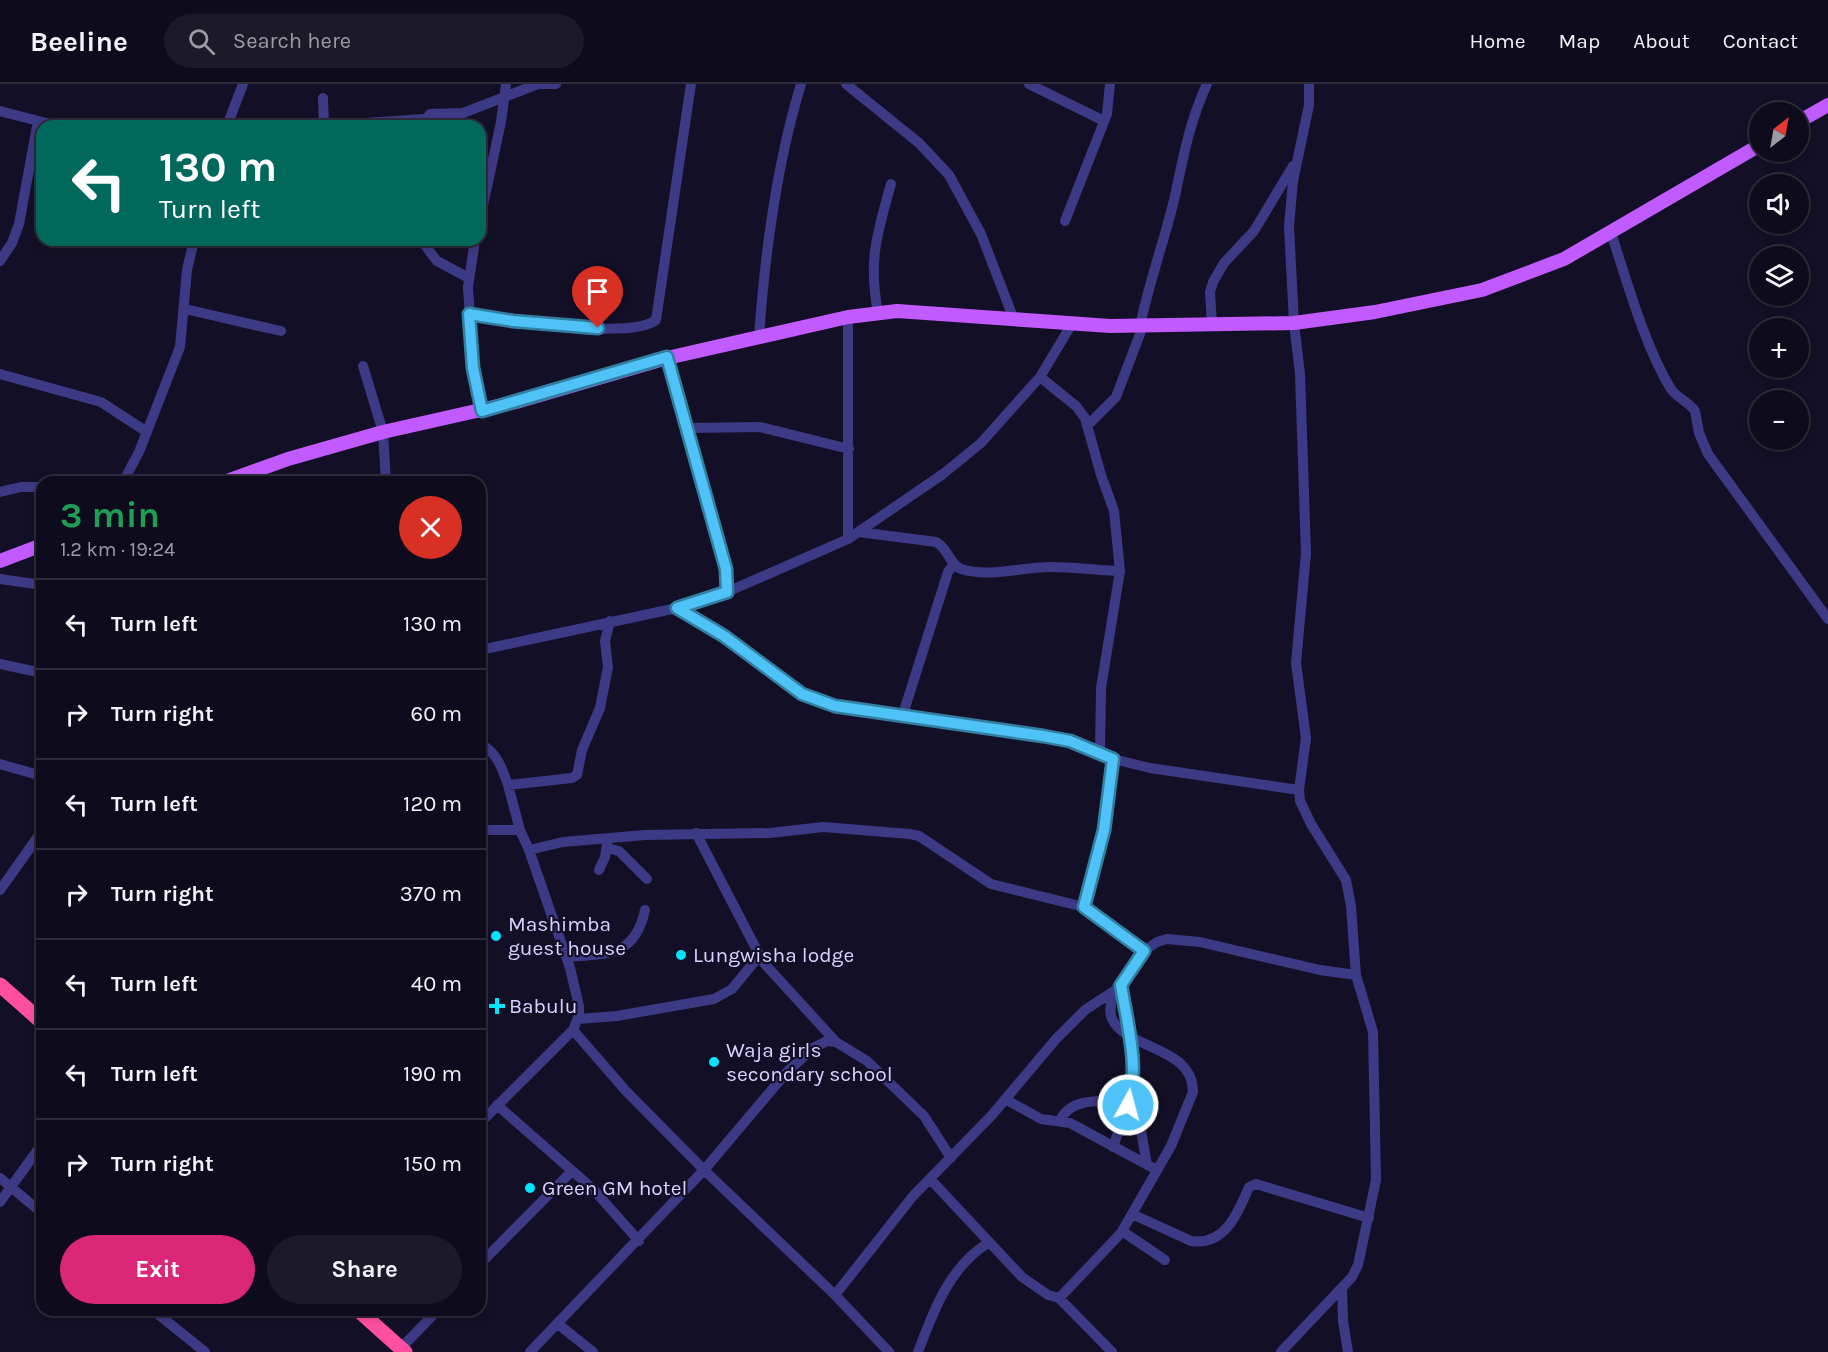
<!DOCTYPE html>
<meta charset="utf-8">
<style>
:root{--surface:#0e0b1c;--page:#1c1929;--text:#f1f3f6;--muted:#9b9ba3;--line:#2e2b3b;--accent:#db2777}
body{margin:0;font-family:Karla,sans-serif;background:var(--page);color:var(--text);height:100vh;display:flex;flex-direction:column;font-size:22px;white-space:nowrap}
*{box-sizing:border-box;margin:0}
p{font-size:20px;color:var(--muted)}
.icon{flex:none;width:33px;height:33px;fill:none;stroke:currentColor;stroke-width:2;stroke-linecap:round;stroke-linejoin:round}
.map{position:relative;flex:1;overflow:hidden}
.details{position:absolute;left:36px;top:392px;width:450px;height:840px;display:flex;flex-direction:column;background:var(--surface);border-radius:18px;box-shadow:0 3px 9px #0003,0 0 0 2px var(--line)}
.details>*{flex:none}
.guide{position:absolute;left:36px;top:36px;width:450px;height:126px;border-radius:18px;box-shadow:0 3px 9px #0003,0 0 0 2px var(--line);background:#00695c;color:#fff;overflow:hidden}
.needle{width:39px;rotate:31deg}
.fabs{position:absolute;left:1749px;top:18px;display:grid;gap:12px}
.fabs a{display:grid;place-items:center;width:60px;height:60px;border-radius:50%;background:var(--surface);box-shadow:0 3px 9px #0003,0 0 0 2px var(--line);font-size:30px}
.pin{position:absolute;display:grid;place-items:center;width:51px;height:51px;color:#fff;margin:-62px -26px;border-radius:50% 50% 50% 0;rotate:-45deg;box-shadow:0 0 6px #0007}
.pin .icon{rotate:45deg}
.me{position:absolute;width:66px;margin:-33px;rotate:7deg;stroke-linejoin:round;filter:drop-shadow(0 0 4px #0008)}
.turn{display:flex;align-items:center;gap:21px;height:126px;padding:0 24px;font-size:27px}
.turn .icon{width:78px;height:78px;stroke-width:2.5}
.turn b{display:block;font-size:42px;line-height:51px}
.round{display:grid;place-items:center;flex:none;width:63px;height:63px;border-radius:32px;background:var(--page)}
.overview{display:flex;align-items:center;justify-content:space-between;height:102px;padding:0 24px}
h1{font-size:36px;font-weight:700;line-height:45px;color:#1e9e55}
.action{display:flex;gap:12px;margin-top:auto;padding:12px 24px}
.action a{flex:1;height:69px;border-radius:36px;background:var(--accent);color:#fff;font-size:24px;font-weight:700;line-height:69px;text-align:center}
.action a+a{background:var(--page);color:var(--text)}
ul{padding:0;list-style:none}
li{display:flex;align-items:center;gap:18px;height:90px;padding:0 24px;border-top:2px solid var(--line)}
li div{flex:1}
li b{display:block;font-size:22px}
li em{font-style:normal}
header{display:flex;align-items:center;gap:36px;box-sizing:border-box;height:84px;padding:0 30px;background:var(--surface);border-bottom:2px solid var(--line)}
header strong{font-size:28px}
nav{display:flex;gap:33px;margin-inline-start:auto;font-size:21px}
.search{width:420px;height:54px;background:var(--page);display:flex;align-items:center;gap:15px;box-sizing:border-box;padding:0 21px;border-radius:33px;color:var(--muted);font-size:22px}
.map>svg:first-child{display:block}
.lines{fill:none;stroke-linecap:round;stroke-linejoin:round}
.minor{stroke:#3d3a85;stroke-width:10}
.major{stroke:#c25bff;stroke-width:14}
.highway{stroke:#ff4fa3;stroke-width:15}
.route-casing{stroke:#337fa1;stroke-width:15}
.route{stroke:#4fc3f7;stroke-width:10}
.poi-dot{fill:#00e5ff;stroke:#130f26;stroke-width:2}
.labels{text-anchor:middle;stroke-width:4.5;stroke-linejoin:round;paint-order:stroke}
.poi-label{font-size:21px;fill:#d9d4ff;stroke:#130f26;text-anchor:start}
</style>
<header>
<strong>Beeline</strong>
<div class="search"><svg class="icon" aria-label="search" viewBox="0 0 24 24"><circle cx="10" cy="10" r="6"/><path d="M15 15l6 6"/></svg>Search here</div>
<nav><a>Home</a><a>Map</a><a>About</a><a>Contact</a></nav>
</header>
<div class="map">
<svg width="1828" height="1268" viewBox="0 0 1828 1268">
<rect width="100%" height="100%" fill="#130f26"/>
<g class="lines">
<path class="minor" d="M541 0H556
M846 0 919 59 949 91 981 150 1013 233
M1029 0 1104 37
M323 14 324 42
M0 27 58 42
M227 42 243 0
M353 42 365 39 424 35
M421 42 430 30 463 29 538 0
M480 135 501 38 506 0
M1065 137 1107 30 1110 0
M1611 149C1627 197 1645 263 1671 305 1678 315 1689 318 1695 327L1699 349 1708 370 1828 535
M421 156 437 177 467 193
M475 156 468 203 473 284 481 327
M0 177 12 159 19 140 38 37
M185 225 281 247
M878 229C868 176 877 150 891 100
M469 230C505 236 631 256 656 236L691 0
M848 233V455
M1212 241 1210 208 1213 198 1224 179 1254 147 1293 82
M1140 242C1149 198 1165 155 1175 112 1183 74 1190 36 1207 0
M759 253C765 168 776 82 801 0
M667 274 688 344 700 400 722 467 727 508
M363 282 383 348 386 398
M0 290 101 318 147 348
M1040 293 1076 322 1085 334 1101 391 1114 427 1120 487 1101 604 1100 669
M1088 341 1116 313 1143 242
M688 344 760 343 849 365
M123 398 139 368 180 263 187 186 194 156
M0 408 21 403H42
M859 448 936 458C948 464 950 481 961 485 990 494 1021 483 1050 483 1073 483 1097 486 1120 487
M0 495 42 501
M677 524 724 552 802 610 835 622 1043 652 1070 657 1113 675 1150 684 1299 706
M480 566 677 524 727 508 848 455 943 390 981 359 1040 293 1073 238
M0 580 42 589
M903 630 948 488 954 480
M480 660C497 668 502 684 508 701L572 694 577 691 582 666 600 624 608 583 605 557 610 537
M0 680 42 692
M480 746H520
M696 749 763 878 836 958
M607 764 619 767 647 795
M529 766 563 758 645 751 770 749 823 743 910 750 919 752 991 800 1084 823 1144 867
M599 786 605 773 607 760
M0 806 42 747
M1084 823 1104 745 1113 675
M566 873C607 870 635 873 645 826
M1121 901 1131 952
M578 935 617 932 714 915 732 905 759 872
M1133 952V1000L1147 1081
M1005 1015 1041 1035 1070 1039 1157 1086
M497 1021 593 1105 639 1157
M1060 1037C1070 1012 1106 1017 1129 1017
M480 1039 573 946 579 931V922L570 884 529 766 520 746 508 701
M1113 1063 1131 1012
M0 1094 42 1129
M931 1096 1022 1193 1048 1211 1059 1214 1067 1206 1121 1149 1171 1062 1193 1008C1193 962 1127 966 1112 935 1108 926 1112 916 1114 907
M0 1118 42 1060
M1132 1130 1191 1157C1225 1162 1238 1129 1249 1103L1256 1100 1369 1134
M1122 1147 1165 1176
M480 1180 572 1087
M1342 1205 1343 1237 1348 1268
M835 1211 913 1112 992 1031 1056 955 1085 926 1114 907 1144 867 1157 858 1167 855 1200 858 1320 886 1356 891
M1059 1214 1112 1268
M153 1226 205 1268
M558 1240 593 1268
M401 1264 438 1226
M530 1268 704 1086 626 1007 573 946
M889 1268 835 1211 704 1086 786 989 813 964 827 957 836 958 867 977 924 1032 951 1074
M918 1268C933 1228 949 1183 988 1159
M1281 1268 1352 1193 1358 1181 1376 1096 1373 948 1356 891 1351 822 1346 796 1311 740 1300 717 1299 706 1306 654 1296 579 1306 469 1300 290 1294 239 1289 142 1293 97 1309 21V0"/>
<path class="major" d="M1798 38 1828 21
M224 398 288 375 383 348 516 318 667 274 848 233 897 227 1110 242 1294 239 1375 228 1482 206 1564 175 1760 61
M0 477 42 461"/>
<path class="highway" d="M0 901 42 938
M358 1226 405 1268"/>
</g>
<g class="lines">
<g class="route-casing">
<path id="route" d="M598 244 513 237 469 230 473 284 482 327 667 273 726 485 727 508 677 524 724 552 802 610 835 622 1043 652 1070 657 1113 675 1104 746 1084 823 1144 867 1121 901C1127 939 1140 984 1128 1021"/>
</g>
<use href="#route" class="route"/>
</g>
<g class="poi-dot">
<circle cx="496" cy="852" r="6"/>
<circle cx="681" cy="871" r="6"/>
<path d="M494 913h6v6h6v6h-6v6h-6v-6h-6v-6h6z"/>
<circle cx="714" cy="978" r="6"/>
<circle cx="530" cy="1104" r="6"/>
</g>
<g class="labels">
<g class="poi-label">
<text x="508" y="847">Mashimba<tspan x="508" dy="24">guest house</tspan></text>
<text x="693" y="878">Lungwisha lodge</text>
<text x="509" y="929">Babulu</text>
<text x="726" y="973">Waja girls<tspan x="726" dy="24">secondary school</tspan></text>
<text x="542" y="1111">Green GM hotel</text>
</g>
</g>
</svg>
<div class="fabs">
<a><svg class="needle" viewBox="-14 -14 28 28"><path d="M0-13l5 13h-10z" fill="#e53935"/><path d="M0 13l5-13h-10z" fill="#9b9ba3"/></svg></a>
<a><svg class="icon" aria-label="sound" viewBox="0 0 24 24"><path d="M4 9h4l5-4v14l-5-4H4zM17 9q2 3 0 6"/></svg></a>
<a><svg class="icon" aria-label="layers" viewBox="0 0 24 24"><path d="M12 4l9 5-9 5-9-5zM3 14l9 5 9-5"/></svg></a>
<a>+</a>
<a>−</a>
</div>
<div class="pin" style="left:598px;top:244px;background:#d93025"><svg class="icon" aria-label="arrive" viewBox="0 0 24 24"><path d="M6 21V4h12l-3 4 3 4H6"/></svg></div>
<svg class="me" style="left:1128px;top:1021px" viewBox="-20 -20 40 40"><circle r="17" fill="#4fc3f7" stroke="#fff" stroke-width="3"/><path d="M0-11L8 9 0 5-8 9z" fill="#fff"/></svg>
<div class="guide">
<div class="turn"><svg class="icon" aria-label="left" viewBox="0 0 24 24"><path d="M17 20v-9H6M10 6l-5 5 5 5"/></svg><div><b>130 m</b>Turn left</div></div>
</div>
<section class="details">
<div class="overview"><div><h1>3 min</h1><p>1.2 km · 19:24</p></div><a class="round" style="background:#d93025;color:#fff"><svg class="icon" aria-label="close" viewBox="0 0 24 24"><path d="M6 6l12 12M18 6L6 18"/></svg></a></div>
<ul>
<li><svg class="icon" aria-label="left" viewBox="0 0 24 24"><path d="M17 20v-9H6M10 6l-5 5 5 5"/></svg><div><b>Turn left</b></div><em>130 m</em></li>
<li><svg class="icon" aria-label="right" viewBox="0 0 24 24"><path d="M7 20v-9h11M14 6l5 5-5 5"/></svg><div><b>Turn right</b></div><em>60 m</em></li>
<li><svg class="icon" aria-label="left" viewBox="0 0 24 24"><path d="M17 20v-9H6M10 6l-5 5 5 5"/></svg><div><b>Turn left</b></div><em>120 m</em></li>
<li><svg class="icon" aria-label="right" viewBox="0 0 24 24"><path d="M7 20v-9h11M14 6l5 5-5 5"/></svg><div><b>Turn right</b></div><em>370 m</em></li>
<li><svg class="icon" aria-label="left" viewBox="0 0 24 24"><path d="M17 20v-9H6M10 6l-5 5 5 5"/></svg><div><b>Turn left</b></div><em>40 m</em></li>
<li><svg class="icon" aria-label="left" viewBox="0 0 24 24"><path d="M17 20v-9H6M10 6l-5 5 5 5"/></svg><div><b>Turn left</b></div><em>190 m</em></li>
<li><svg class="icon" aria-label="right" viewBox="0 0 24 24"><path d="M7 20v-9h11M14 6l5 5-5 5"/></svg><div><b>Turn right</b></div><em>150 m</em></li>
</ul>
<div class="action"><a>Exit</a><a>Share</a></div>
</section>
</div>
